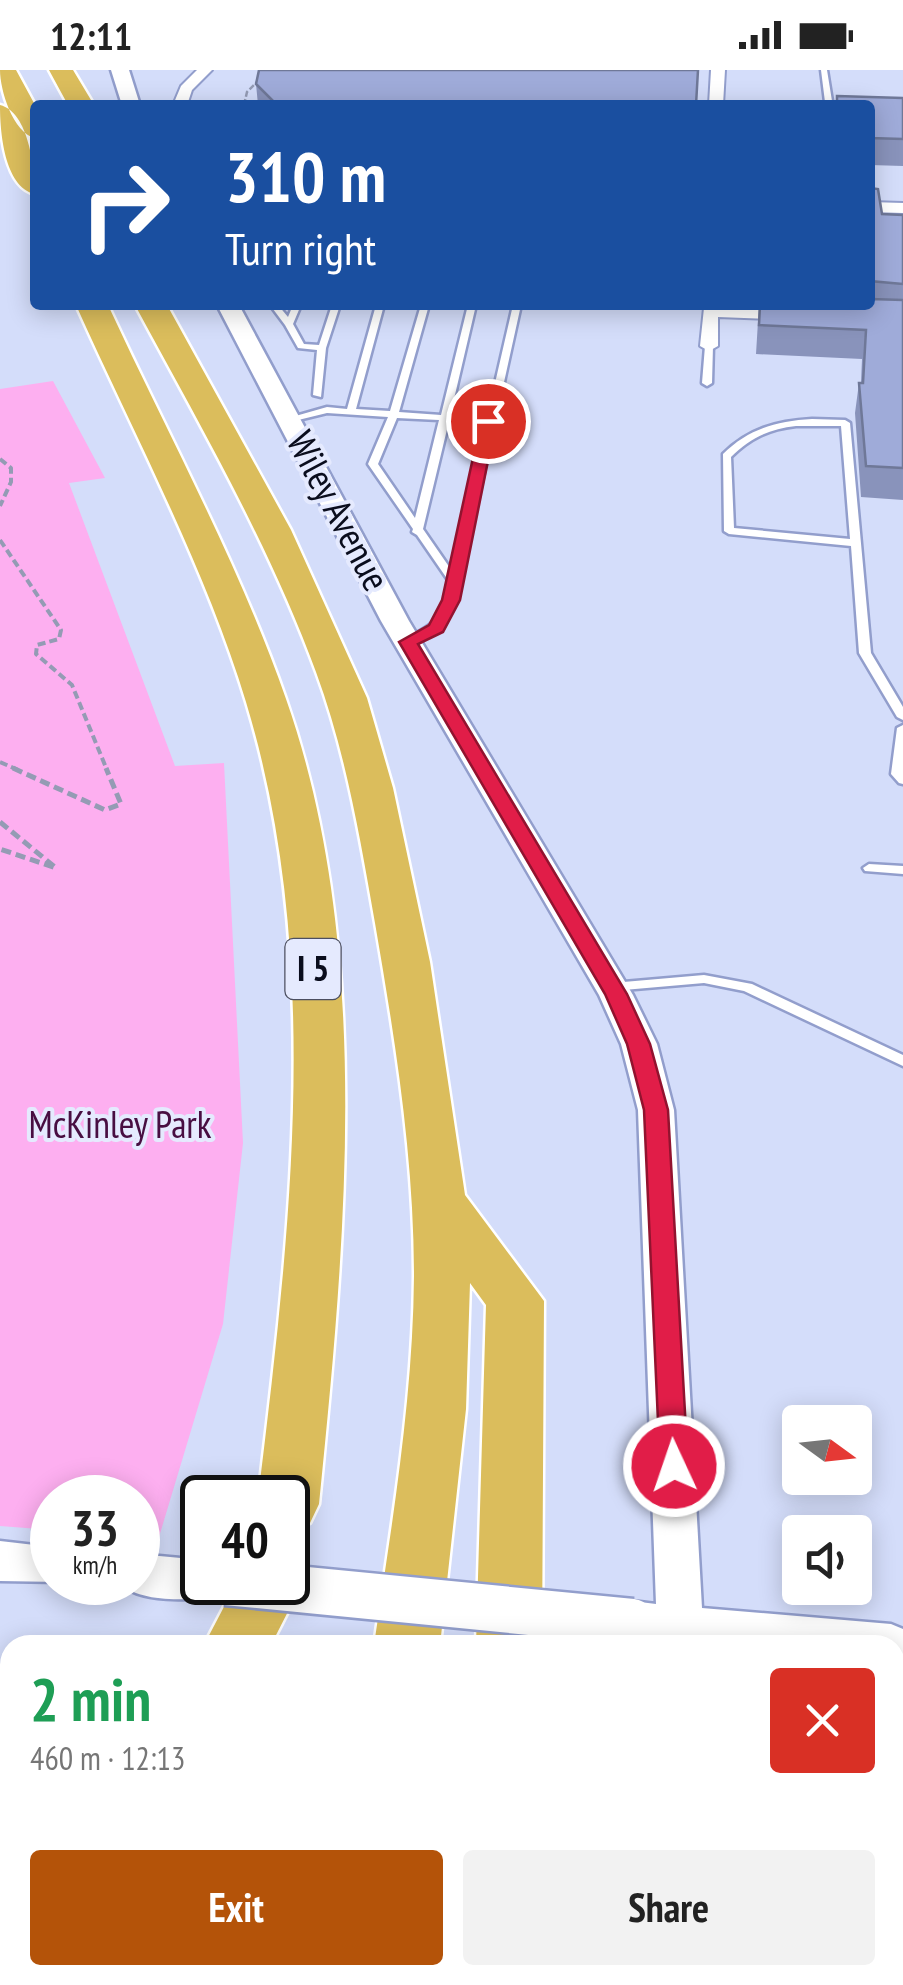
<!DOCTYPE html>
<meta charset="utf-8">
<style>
:root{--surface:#fff;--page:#f2f2f2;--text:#222;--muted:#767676;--accent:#b45309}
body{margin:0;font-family:"PT Sans Narrow",sans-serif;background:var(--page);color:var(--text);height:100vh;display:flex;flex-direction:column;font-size:38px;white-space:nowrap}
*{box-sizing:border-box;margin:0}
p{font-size:32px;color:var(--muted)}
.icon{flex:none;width:55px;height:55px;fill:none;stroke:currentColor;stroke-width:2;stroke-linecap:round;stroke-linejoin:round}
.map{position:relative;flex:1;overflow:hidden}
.drawer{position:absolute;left:0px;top:1565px;width:905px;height:350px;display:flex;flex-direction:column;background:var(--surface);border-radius:30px 30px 0 0;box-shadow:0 5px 25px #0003}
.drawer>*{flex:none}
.guide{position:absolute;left:30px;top:30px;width:845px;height:210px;border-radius:10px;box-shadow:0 5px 25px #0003;background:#1a4fa0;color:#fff;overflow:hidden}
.needle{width:65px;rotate:105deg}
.tools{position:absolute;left:782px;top:1335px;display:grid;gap:20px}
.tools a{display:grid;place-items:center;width:90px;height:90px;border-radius:10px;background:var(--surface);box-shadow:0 5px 25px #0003;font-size:50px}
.speed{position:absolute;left:30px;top:1405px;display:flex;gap:20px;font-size:50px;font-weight:700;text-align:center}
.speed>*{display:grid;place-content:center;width:130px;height:130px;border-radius:50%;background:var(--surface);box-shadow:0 5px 25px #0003;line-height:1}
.speed small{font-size:25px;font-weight:400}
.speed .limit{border:5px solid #111;border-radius:15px;background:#fff;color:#111}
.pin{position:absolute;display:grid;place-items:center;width:85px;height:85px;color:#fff;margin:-42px;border:5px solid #fff;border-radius:50%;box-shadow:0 2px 10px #0007}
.me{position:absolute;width:110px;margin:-55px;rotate:357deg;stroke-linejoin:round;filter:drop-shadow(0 0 8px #0008)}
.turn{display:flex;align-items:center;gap:35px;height:210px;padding:0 30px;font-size:45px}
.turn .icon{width:130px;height:130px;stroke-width:2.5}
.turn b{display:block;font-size:70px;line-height:85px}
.round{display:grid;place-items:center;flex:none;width:105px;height:105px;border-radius:10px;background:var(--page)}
.head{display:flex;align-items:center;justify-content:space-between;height:170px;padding:0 30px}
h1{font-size:60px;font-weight:600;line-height:75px;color:#1e9e55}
.action{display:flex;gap:20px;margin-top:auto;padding:20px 30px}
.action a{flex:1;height:115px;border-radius:10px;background:var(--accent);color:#fff;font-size:40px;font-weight:600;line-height:115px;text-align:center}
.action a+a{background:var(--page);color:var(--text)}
.status{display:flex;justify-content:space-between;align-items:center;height:70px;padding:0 50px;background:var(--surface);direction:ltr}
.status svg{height:28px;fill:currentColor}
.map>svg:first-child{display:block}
.green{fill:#fdaff0}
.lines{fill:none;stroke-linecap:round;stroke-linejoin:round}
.service-casing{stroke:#929ecc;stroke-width:5}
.minor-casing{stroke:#929ecc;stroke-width:4}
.tertiary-casing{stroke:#929ecc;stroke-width:5}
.motorway-casing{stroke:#fff;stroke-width:5}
.path-far2{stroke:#949bb4;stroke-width:2.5;stroke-dasharray:6 2.5;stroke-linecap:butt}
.path-far1{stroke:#949bb4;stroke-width:4;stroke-dasharray:8 4;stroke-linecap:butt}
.path{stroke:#949bb4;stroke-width:5;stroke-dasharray:10 5;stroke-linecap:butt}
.service{fill:#fff;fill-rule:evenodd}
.minor{fill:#fff;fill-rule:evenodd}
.tertiary{fill:#fff;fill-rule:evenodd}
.motorway{fill:#dbbd5c;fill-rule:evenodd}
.tertiary-bridge-casing{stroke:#929ecc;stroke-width:51;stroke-linecap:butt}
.tertiary-bridge{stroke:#fff;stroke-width:46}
.wall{fill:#8993bb}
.building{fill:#9fabd9;stroke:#6f7898;stroke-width:2.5}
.route{fill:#e11d48;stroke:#92132f;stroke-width:2.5}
.labels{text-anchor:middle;stroke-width:8;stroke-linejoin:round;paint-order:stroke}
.shield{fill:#e5eafe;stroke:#4c4f60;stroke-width:2.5}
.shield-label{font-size:35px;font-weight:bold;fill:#0a0d1d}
.street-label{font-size:38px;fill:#0a0d1d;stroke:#e5eafe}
.park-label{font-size:38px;fill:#480e42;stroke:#e5eafe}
</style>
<div class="status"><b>12:11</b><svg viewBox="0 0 49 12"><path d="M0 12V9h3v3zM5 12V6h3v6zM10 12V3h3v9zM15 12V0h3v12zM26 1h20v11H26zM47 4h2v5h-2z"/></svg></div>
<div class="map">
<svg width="903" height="1915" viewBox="0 0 903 1915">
<rect width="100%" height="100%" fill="#d4ddfa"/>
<path class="green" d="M53 311 105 408 69 413 175 696 224 693 243 1073 223 1254 159 1467 138 1466V1428H52V1460L0 1456V319Z"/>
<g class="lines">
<g class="service-casing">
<path id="service" d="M821 0H827L832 31 838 35H829L825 32Z
M270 235H278L288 247 293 235H301L293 254 304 274 319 275 332 235H340L326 278 321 327 313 325 317 280 298 278 285 255Z
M376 235H384L356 339 390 341 421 235H429L399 342 441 345 468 235H476L450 346 487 348 513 235H521L456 530 441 560 408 574 404 573V569C437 554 442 548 450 513L417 465 412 462 413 459 368 394 388 347 327 343 290 352 285 349 327 337 347 339ZM397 348 439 350 415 448 378 394ZM449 351 486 354 452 501 423 459Z
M709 273 713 276 712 313 707 316 702 313 705 276Z
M812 349 845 350 850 353 871 583 903 637V650L897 647 859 583 851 476 729 464 724 461 723 384C748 359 776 351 812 349ZM796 356H841L850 469 734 458 731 387C750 368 769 359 796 356Z
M903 655V714L899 713 891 704 897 658Z
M869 794 903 796V804L865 801 863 798Z
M704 905 752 914 903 985V996L744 921 704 913 612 921 605 917 612 913Z
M736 1905H756V1915H736Z"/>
</g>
<g class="minor-casing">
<path id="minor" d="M197 0H212L192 20 187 35H173L181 16Z
M711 0H725L723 35H709Z
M870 132 903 133V143L870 142Z
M704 238 792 240 801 245 792 250 718 247V276L709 281 700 276Z"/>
</g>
<g class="tertiary-casing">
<path id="tertiary" d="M111 0H129L140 35H122Z
M217 235H239L409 551 633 925 657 974 674 1040 702 1538 891 1554 903 1559V1591L895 1594V1575H658L616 1567 609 1552 616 1537 632 1531 656 1534 638 1040 621 974 599 925 381 551Z
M0 1471 52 1477V1512H61L0 1511Z
M138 1484 202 1490V1512H223L218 1524C195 1532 136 1533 119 1512H138Z
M629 1905H681L680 1915H628Z"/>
</g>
<g class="motorway-casing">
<path id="motorway" d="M0 0H16L35 35V68C13 63 0 20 0 0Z
M49 0H73L94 35H68Z
M0 35C29 42 35 100 35 124 4 117 0 61 0 35Z
M76 235H108C168 365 239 494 286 629 374 880 345 1175 319 1434L310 1453 288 1461V1428H258C290 1165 324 889 246 632 206 499 133 362 76 235Z
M135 235H167L291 460 367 628 393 718 430 892 465 1125 544 1231 542 1575H476L486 1235 470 1213 466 1339 440 1575H374C392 1453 413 1330 414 1206 414 1087 395 969 375 853 360 768 346 683 316 602 269 474 200 355 135 235Z
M288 1490 294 1492 303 1512 271 1575H204L237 1512H288Z
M85 1905H159L157 1915H81Z
M175 1905H249L248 1915H172Z
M330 1905H404L403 1915H327Z
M465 1905H539L540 1915H464Z"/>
</g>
<path class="path-far2" d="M244 35 247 22 260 9"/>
<path class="path-far1" d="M0 389 11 398V412L0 436
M0 470 61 560 59 569 37 575 36 584 72 615 107 700
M0 692 18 700"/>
<path class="path" d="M13 698 105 740 121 734 106 698
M0 752 56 798 0 779"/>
<use href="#service" class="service"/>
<use href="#minor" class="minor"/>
<use href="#tertiary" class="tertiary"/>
<use href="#motorway" class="motorway"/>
<g class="tertiary-bridge-casing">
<path id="tertiary-bridge" d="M226 1512 632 1552"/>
</g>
<use href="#tertiary-bridge" class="tertiary-bridge"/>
</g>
<path class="wall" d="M256 14 696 35H258Z
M837 26 903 28V96L870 95V35H836Z
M870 118 882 144 903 145V430L861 427 855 343 859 313H861L862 289 756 284 759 235H870Z
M781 1905H895L903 1915H781Z"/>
<path class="building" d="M259 0H698L696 35H277L256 14Z
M837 26 903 28V69L870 68V35H837Z
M870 118 878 119 882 144 903 145V214L870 211Z
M870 229 903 230V398L866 396 859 313H863L866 260 759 255 760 235H870Z
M895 1677 903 1678V1915H787V1905H895Z"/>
<path class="route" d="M488 346 496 351 460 530 443 562 418 574 627 924 650 974 668 1040 688 1396 684 1404H664L660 1396 644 1040 627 974 605 924 399 572 429 555 442 530 481 351Z"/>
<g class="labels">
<rect class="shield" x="285.5" y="869" width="55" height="60" rx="8"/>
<g class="shield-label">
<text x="313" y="911">I 5</text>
</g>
<g class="street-label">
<text transform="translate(338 441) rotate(62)" y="13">Wiley Avenue</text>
</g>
<g class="park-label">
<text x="120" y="1068">McKinley Park</text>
</g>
</g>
</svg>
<div class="tools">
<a><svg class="needle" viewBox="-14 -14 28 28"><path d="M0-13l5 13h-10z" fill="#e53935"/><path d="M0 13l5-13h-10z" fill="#767676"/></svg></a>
<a><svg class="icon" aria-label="sound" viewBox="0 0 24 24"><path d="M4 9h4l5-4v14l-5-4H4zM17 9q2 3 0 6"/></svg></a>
</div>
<div class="speed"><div>33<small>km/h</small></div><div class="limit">40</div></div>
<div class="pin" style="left:488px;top:351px;background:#d93025"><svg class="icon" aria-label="arrive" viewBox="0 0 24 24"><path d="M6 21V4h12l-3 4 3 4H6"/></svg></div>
<svg class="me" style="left:674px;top:1396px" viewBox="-20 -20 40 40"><circle r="17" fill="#e11d48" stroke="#fff" stroke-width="3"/><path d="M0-11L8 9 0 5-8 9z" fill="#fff"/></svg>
<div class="guide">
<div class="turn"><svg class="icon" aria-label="right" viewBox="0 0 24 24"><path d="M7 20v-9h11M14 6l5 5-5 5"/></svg><div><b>310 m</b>Turn right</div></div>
</div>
<section class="drawer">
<div class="head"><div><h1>2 min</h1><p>460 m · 12:13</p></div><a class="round" style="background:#d93025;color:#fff"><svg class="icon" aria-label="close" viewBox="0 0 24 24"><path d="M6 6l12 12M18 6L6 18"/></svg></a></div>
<div class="action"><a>Exit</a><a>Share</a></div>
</section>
</div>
